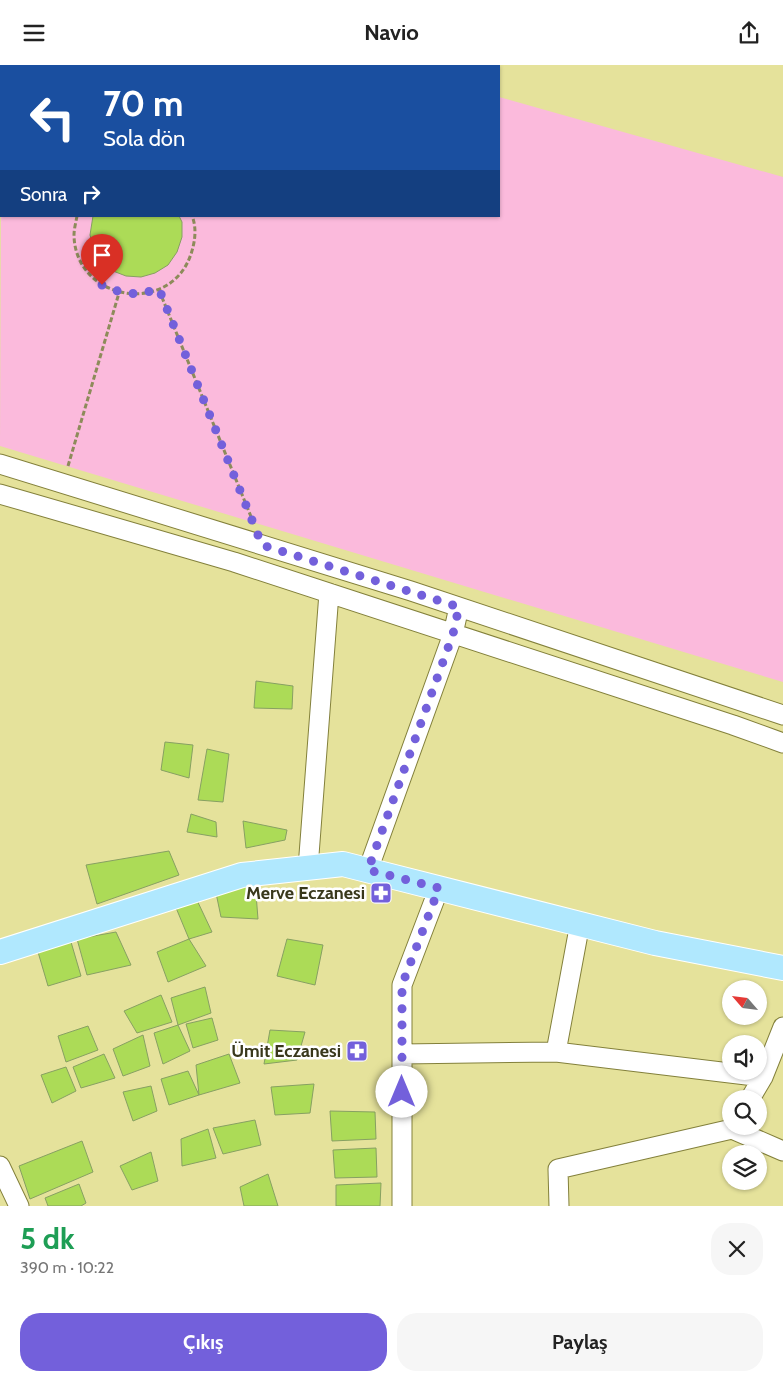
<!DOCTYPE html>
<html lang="tr">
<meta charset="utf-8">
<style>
:root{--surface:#fff;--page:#f6f6f6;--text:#222;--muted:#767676;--accent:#7360db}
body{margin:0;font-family:Cabin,sans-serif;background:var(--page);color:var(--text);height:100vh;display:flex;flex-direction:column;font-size:19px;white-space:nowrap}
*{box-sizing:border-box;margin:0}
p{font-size:16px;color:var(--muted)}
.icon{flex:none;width:28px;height:28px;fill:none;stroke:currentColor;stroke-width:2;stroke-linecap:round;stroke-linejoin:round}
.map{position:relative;height:1141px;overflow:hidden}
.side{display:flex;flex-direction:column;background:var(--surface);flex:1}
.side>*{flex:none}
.guide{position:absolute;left:0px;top:0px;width:500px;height:152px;box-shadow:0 1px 4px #0004;background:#1a4fa0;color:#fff;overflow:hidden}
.needle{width:32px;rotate:298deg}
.tools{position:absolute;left:722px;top:915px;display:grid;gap:10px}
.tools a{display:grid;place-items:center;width:45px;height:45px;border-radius:50%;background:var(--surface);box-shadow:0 1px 4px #0004;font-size:25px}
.pin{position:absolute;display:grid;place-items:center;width:42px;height:42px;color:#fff;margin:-51px -21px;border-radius:50% 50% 50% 0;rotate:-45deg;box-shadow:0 0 5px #0007}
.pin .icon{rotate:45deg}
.me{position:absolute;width:55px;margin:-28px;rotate:0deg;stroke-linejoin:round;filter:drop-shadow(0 0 4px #0008)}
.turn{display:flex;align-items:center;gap:18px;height:105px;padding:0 20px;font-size:22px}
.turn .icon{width:65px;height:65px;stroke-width:2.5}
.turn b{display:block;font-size:35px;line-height:42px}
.then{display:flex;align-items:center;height:48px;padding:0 20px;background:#0003;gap:10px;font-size:19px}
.round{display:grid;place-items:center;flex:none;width:52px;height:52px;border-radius:20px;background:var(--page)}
.head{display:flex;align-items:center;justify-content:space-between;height:85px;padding:0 20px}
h1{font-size:30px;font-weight:700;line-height:38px;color:#1e9e55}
.cta{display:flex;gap:10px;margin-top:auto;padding:10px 20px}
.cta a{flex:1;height:58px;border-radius:20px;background:var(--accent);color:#fff;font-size:20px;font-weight:700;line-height:58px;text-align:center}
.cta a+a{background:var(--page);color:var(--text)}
header{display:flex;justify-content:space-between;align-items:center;height:65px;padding:0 20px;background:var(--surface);font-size:22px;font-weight:700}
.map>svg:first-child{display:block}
.green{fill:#fbbadc}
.building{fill:#acdb57;stroke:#87a062}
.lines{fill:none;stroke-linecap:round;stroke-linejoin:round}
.minor-casing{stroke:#83803b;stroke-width:21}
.major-casing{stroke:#fff;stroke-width:26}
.path{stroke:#8d8b5a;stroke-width:3;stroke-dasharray:5 2.5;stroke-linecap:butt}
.minor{stroke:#fff;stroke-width:19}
.major{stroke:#b0e8fe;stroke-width:24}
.route{stroke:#7360db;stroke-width:9;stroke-dasharray:0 16.2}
.labels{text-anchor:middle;stroke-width:5;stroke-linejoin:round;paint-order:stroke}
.poi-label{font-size:18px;font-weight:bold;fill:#39381b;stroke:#fff;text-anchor:end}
</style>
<header><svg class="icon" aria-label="menu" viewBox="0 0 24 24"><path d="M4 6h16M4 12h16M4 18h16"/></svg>Navio<svg class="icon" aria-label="share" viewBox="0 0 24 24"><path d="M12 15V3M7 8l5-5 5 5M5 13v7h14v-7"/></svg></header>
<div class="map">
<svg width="783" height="1141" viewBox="0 0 783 1141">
<rect width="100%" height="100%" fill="#e5e29b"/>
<path class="green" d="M61 0H408L411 1H60Z
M499 32 783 112V617L0 381 1 127V151H499Z"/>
<path class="building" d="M93 151H179L182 157V172L177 187 168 200 155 208 141 212 126 211 113 206 102 197 94 184 90 170Z
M256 616 293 621 292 644 254 643Z
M165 677 193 680 189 713 161 705Z
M207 684 229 689 223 737 198 735Z
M191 749 216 757 217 772 187 767Z
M243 756 287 765 285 775 246 783Z
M169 786 179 810 97 839 86 800Z
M255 816 258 854 221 852 216 828Z
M195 831 212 867 189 874 174 838Z
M116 867 131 900 87 910 77 874Z
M189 874 206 901 168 917 157 887Z
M287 874 323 880 315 920 277 911Z
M71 877 81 911 48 921 38 887Z
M205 922 211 948 178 960 171 933Z
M161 930 172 957 137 968 124 946Z
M212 953 218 975 193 983 186 959Z
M178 960 190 986 163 999 154 968Z
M88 961 98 985 66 997 58 971Z
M270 965 305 967 297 995 264 999Z
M143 970 150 1001 123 1011 113 984Z
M104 989 115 1013 81 1023 73 1002Z
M229 989 240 1018 199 1030 196 1000Z
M66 1002 76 1026 52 1038 41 1010Z
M188 1006 199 1030 169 1040 161 1014Z
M314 1019 310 1048 275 1050 271 1022Z
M151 1021 157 1046 133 1056 123 1027Z
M330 1046 375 1047 376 1074 332 1076Z
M255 1055 261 1080 223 1089 213 1063Z
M208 1064 216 1093 182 1101 181 1074Z
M82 1076 93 1107 30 1134 19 1101Z
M376 1083 377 1112 335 1113 333 1085Z
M151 1087 158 1116 132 1125 120 1101Z
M268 1109 278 1141H244L240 1122Z
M381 1118 380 1141H336V1120Z
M79 1119 86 1138 81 1141H48L45 1133Z"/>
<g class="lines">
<g class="minor-casing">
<path id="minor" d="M430 0 434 1
M13 1 14 0
M33 1V0
M0 29 1 26
M0 69 1 67
M0 399 411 526 783 650
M0 429 234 497 733 660 783 678
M308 803 329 528
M368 805 453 569 459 542
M556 987 763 1012
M402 989 556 987 580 858
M750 1034 763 1012 783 962
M0 1101 19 1141
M402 1141V920L439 823
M559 1141 558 1104 732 1064 783 1086"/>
</g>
<g class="major-casing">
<path id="major" d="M0 887 242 810 343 799 655 878 783 903"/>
</g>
<path class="path" d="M190 1 191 0
M380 1 382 0
M77 151C76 157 74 164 74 170 75 236 170 252 191 189 195 177 197 163 192 151
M159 225 254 459
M68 401 119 228"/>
<use href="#minor" class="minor"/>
<use href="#major" class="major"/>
</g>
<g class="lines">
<path class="route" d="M102 220C125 230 134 231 159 224L262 480 459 542 453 569 368 805 439 823 402 920V1027"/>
</g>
<defs>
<g id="pharmacy-square" transform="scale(1.125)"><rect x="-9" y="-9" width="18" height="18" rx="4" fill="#7360db" stroke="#fff"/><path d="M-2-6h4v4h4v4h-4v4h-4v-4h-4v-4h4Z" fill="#fff"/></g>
</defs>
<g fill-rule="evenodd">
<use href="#pharmacy-square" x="381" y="828"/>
<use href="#pharmacy-square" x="357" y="986"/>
</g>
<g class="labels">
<g class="poi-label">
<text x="365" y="834">Merve Eczanesi</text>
<text x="341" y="992">Ümit Eczanesi</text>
</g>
</g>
</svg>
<div class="tools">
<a><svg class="needle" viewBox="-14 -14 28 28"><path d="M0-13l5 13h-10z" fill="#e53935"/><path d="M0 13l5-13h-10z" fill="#767676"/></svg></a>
<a><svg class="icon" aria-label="sound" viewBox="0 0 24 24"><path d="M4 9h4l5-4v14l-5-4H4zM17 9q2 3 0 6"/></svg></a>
<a><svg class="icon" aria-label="search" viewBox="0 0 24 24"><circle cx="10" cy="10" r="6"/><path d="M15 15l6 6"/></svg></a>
<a><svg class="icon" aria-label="layers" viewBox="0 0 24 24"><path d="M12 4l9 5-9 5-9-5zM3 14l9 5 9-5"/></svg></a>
</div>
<div class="pin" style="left:102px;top:220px;background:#d93025"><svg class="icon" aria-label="arrive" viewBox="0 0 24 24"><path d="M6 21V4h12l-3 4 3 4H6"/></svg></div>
<svg class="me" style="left:402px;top:1027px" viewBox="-20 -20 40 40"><circle r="19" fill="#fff"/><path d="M0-13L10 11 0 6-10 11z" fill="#7360db"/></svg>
<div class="guide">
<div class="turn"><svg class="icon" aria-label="left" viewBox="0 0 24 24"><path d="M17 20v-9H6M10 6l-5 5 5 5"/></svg><div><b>70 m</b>Sola dön</div></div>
<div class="then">Sonra<svg class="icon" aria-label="right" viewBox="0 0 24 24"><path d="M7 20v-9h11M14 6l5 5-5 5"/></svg></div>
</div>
</div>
<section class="side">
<div class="head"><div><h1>5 dk</h1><p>390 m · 10:22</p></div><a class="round"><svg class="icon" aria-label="close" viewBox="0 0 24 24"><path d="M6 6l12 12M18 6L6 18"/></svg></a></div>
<div class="cta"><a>Çıkış</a><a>Paylaş</a></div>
</section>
